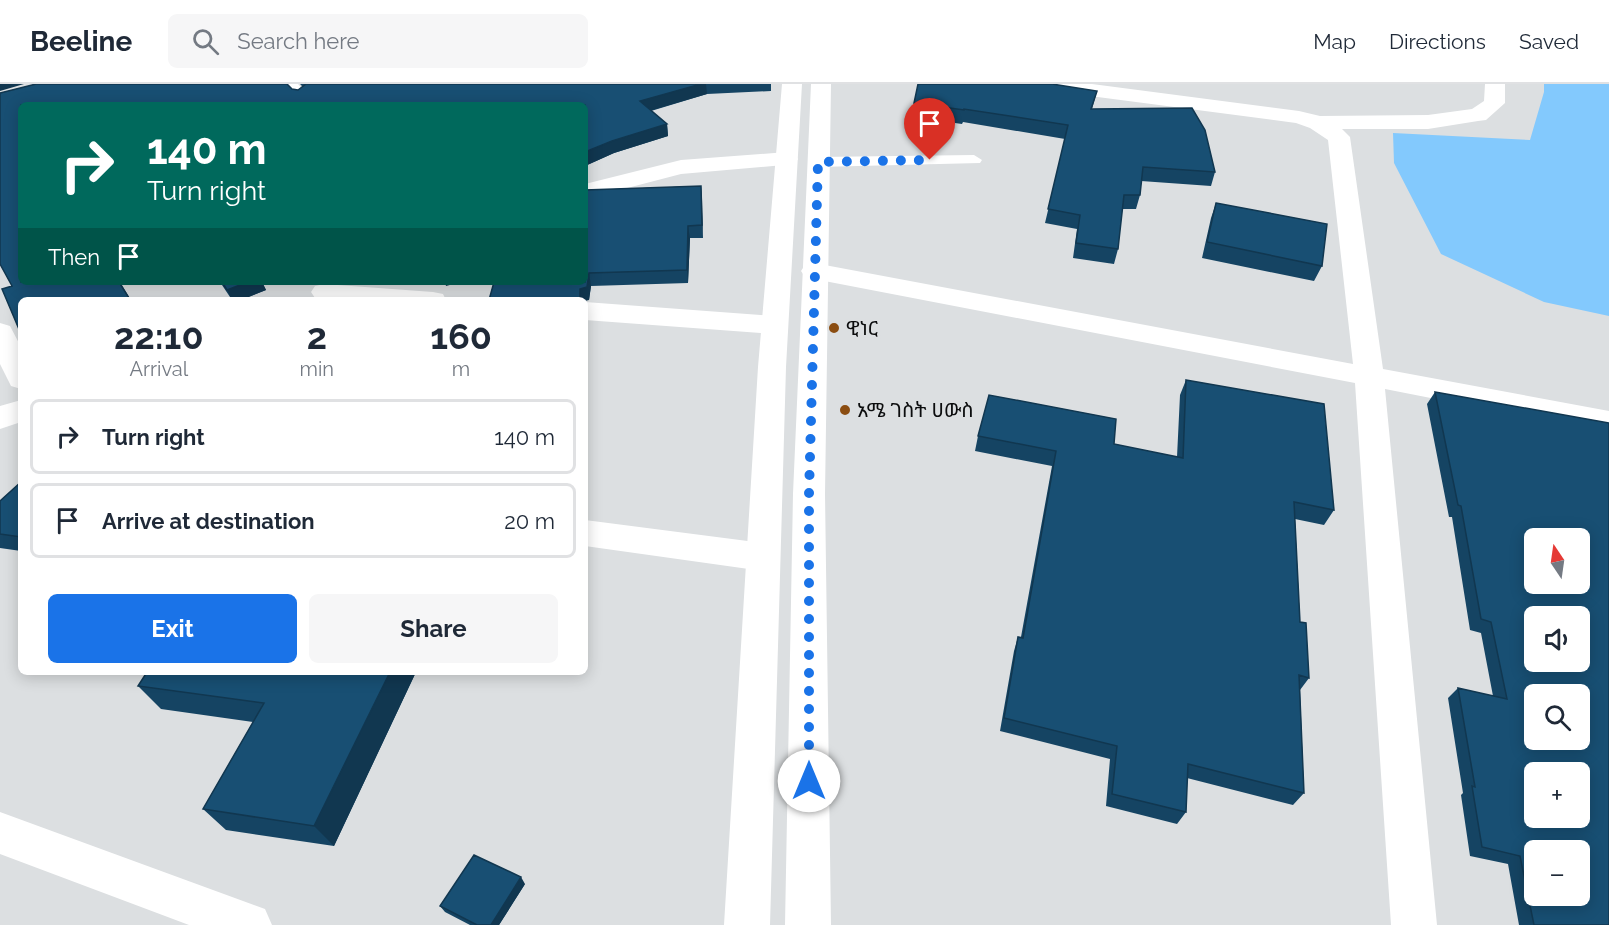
<!DOCTYPE html>
<meta charset="utf-8">
<style>
:root{--surface:#fff;--page:#f6f6f7;--text:#1f2937;--muted:#747a83;--line:#e0e1e3;--accent:#1a73e8}
body{margin:0;font-family:Raleway,"Noto Sans Ethiopic",sans-serif;background:var(--page);color:var(--text);height:100vh;display:flex;flex-direction:column;font-size:22px;white-space:nowrap}
*{box-sizing:border-box;margin:0}
p{font-size:20px;color:var(--muted)}
.icon{flex:none;width:33px;height:33px;fill:none;stroke:currentColor;stroke-width:2;stroke-linecap:round;stroke-linejoin:round}
.map{position:relative;flex:1;overflow:hidden}
.sheet{position:absolute;left:18px;top:213px;width:570px;height:378px;display:flex;flex-direction:column;background:var(--surface);border-radius:9px;box-shadow:0 3px 15px #0003}
.sheet>*{flex:none}
.banner{position:absolute;left:18px;top:18px;width:570px;height:183px;border-radius:9px;box-shadow:0 3px 15px #0003;background:#00695c;color:#fff;overflow:hidden}
.needle{width:39px;rotate:347deg}
.fabs{position:absolute;left:1524px;top:444px;display:grid;gap:12px}
.fabs a{display:grid;place-items:center;width:66px;height:66px;border-radius:9px;background:var(--surface);box-shadow:0 3px 15px #0003;font-size:30px}
.pin{position:absolute;display:grid;place-items:center;width:51px;height:51px;color:#fff;margin:-62px -26px;border-radius:50% 50% 50% 0;rotate:-45deg;box-shadow:0 0 6px #0007}
.pin .icon{rotate:45deg}
.me{position:absolute;width:66px;margin:-33px;rotate:0deg;stroke-linejoin:round;filter:drop-shadow(0 0 4px #0008)}
.turn{display:flex;align-items:center;gap:21px;height:126px;padding:0 30px;font-size:27px}
.turn .icon{width:78px;height:78px;stroke-width:2.5}
.turn b{display:block;font-size:42px;line-height:51px}
.then{display:flex;align-items:center;height:57px;padding:0 30px;background:#0003;gap:12px;font-size:22px}
.eta{display:flex;justify-content:space-evenly;align-items:center;height:102px;text-align:center}
.eta b{font-size:36px;font-weight:700;line-height:42px}
.cta{display:flex;gap:12px;margin-top:auto;padding:12px 30px}
.cta a{flex:1;height:69px;border-radius:9px;background:var(--accent);color:#fff;font-size:24px;font-weight:700;line-height:69px;text-align:center}
.cta a+a{background:var(--page);color:var(--text)}
ul{padding:0;list-style:none}
li{display:flex;align-items:center;gap:18px;height:75px;margin:0 12px 9px;padding:0 18px;border:3px solid var(--line);border-radius:9px}
li div{flex:1}
li b{display:block;font-size:22px}
li em{font-style:normal}
header{display:flex;align-items:center;gap:36px;box-sizing:border-box;height:84px;padding:0 30px;background:var(--surface);border-bottom:2px solid var(--line)}
header strong{font-size:28px}
nav{display:flex;gap:33px;margin-inline-start:auto;font-size:21px}
.search{width:420px;height:54px;background:var(--page);display:flex;align-items:center;gap:15px;box-sizing:border-box;padding:0 21px;border-radius:9px;color:var(--muted);font-size:22px}
.map>svg:first-child{display:block}
.green{fill:#83c9fd}
.lines{fill:none;stroke-linecap:round;stroke-linejoin:round}
.service{fill:#fff;fill-rule:evenodd}
.minor{fill:#fff;fill-rule:evenodd}
.secondary{fill:#fff;fill-rule:evenodd}
.wall{fill:#154463}
.shaded-wall{fill:#113750}
.building{fill:#184f73;stroke:#113750;stroke-width:1.5;fill-rule:evenodd}
.route{stroke:#1a73e8;stroke-width:10;stroke-dasharray:0 18}
.poi-dot{fill:#8b4d11;stroke:#dcdfe1;stroke-width:2}
.labels{text-anchor:middle;stroke-width:6;stroke-linejoin:round;paint-order:stroke}
.poi-label{font-size:20px;fill:#0c0d0e;stroke:#dcdfe1;text-anchor:start}
</style>
<header>
<strong>Beeline</strong>
<div class="search"><svg class="icon" aria-label="search" viewBox="0 0 24 24"><circle cx="10" cy="10" r="6"/><path d="M15 15l6 6"/></svg>Search here</div>
<nav><a>Map</a><a>Directions</a><a>Saved</a></nav>
</header>
<div class="map">
<svg width="1609" height="841" viewBox="0 0 1609 841">
<rect width="100%" height="100%" fill="#dcdfe1"/>
<path class="green" d="M1544 0H1609V232L1544 218 1441 170 1394 79 1393 49 1530 56 1544 8Z"/>
<g class="lines">
<path class="service" d="M283 0H298L309 12 302 16 297 15Z
M974 71 982 76 980 79 818 83 810 78 818 73Z"/>
<path class="minor" d="M1034 0H1092L1299 27 1320 32 1428 31 1472 25 1484 17 1485 0H1505V19L1486 36 1478 37 1428 45H1342L1350 53 1383 285 1609 327V349L1385 305 1437 841H1391L1355 299 814 195 805 193 801 187 805 181 814 179 1353 280 1328 56 1310 44 1296 39 1044 6 1037 4Z
M787 68 795 70 798 75 795 80 681 90 585 115V100L681 76Z
M324 200 433 208 443 210 446 216H323L315 214 311 208 315 202Z
M585 218 774 232 784 235 788 241 784 247 774 250 585 236Z
M0 239 10 242 21 263V305L11 302 0 280Z
M21 316V338L0 345V322Z
M585 436 763 459 775 463 780 473 775 483 763 487 585 462Z
M0 728 265 825 272 841H189L0 770Z"/>
<path class="secondary" d="M782 0H802L786 283 770 841H724L758 283Z
M811 0H831L825 410 831 841H785L793 410Z"/>
</g>
<path class="wall" d="M36 0H287L292 5 298 6 303 3 300 0H771V7L707 10 651 27 667 40 668 52 614 69 585 82V21H21V198H120L131 216H21V250L2 205 12 202 0 180V9Z
M1097 7 1092 25 1215 88 1211 102 1141 97 1140 111 1136 125H1122L1118 165 1114 180 1073 174 1077 145 1045 139 1065 55 963 38 962 40 913 33 914 19Z
M701 102 703 154H690L688 199 591 202 589 216 585 198V106Z
M1216 119 1322 182 1314 197 1202 174 1211 134Z
M220 198H262L266 206 241 216H232Z
M1186 296 1334 426 1324 441 1295 435 1300 538 1309 594 1300 606 1304 709 1293 721 1187 694 1186 728 1177 740 1106 722 1110 675 1000 647 1014 567 1018 553H1021L1052 382 975 367 978 352 1114 360 1177 373 1180 311Z
M1435 308 1609 841H1519L1508 780 1470 772 1461 711 1463 709 1448 614 1458 604 1493 612 1481 549 1470 546 1452 433H1449L1427 320Z
M21 398V467L0 464V417Z
M416 588 334 762 226 746 203 725 253 638 161 625 138 602Z
M525 800 499 841H470L445 828 440 822Z"/>
<path class="shaded-wall" d="M0 0H24L0 7Z
M701 0H706L707 10 642 29 640 17Z
M667 40 668 52 614 69 585 82V68L612 57Z
M701 102 702 114 703 154 702 141Z
M688 142 690 154 688 199 687 186Z
M589 189 591 202 589 216 585 217V216H580V205Z
M248 198H262L266 206 241 216H232L227 206Z
M445 198H461L446 202Z
M390 588H416L334 762 314 742Z
M521 793 525 800 499 841H491Z"/>
<path class="building" d="M36 0H287L292 5 298 6 306 0H701L640 17 667 40 612 57 585 68V21H21V198H119L129 214 126 215V216H21V250L2 205 12 202 0 180V9Z
M918 0H1052L1097 7 1091 25 1192 24 1205 46 1215 88 1143 83 1140 111H1124L1118 165 1076 159 1080 131 1048 125 1068 41 964 25V26L914 19Z
M701 102 702 141 688 142 687 186 589 189 587 203 580 205V216H489L494 198H585V106Z
M1216 119 1327 140 1322 182 1207 158Z
M222 198H248L227 206Z
M1186 296 1324 320 1334 426 1294 418 1300 538 1306 539 1309 594 1299 591 1304 709 1188 680 1186 728 1112 710 1117 662 1004 634 1018 553 1023 554 1056 367 978 352 989 311 1116 335 1114 360 1183 374Z
M1435 308 1609 339V841H1534L1520 772 1482 763 1472 702 1475 703 1458 604 1507 615 1491 538 1481 535 1461 422 1458 421ZM1534 454H1580V500H1534ZM1534 532H1580V578H1534ZM1534 610H1580V656H1534ZM1534 688H1580V734H1534ZM1534 766H1580V812H1534Z
M21 398V453L0 450V417Z
M147 588H390L314 742 203 725 264 619 138 602Z
M474 771 521 793 491 841H477L440 822Z"/>
<g class="lines">
<path class="route" d="M809 697V410L818 78 930 76"/>
</g>
<g class="poi-dot">
<circle cx="834" cy="244" r="6"/>
<circle cx="845" cy="326" r="6"/>
</g>
<g class="labels">
<g class="poi-label">
<text x="846" y="251">ዊነር</text>
<text x="857" y="333">አሜ ገስት ሀውስ</text>
</g>
</g>
</svg>
<div class="fabs">
<a><svg class="needle" viewBox="-14 -14 28 28"><path d="M0-13l5 13h-10z" fill="#e53935"/><path d="M0 13l5-13h-10z" fill="#747a83"/></svg></a>
<a><svg class="icon" aria-label="sound" viewBox="0 0 24 24"><path d="M4 9h4l5-4v14l-5-4H4zM17 9q2 3 0 6"/></svg></a>
<a><svg class="icon" aria-label="search" viewBox="0 0 24 24"><circle cx="10" cy="10" r="6"/><path d="M15 15l6 6"/></svg></a>
<a>+</a>
<a>−</a>
</div>
<div class="pin" style="left:930px;top:76px;background:#d93025"><svg class="icon" aria-label="arrive" viewBox="0 0 24 24"><path d="M6 21V4h12l-3 4 3 4H6"/></svg></div>
<svg class="me" style="left:809px;top:697px" viewBox="-20 -20 40 40"><circle r="19" fill="#fff"/><path d="M0-13L10 11 0 6-10 11z" fill="#1a73e8"/></svg>
<div class="banner">
<div class="turn"><svg class="icon" aria-label="right" viewBox="0 0 24 24"><path d="M7 20v-9h11M14 6l5 5-5 5"/></svg><div><b>140 m</b>Turn right</div></div>
<div class="then">Then<svg class="icon" aria-label="arrive" viewBox="0 0 24 24"><path d="M6 21V4h12l-3 4 3 4H6"/></svg></div>
</div>
<section class="sheet">
<div class="eta">
<div><b>22:10</b><p>Arrival</p></div>
<div><b>2</b><p>min</p></div>
<div><b>160</b><p>m</p></div>
</div>
<ul>
<li><svg class="icon" aria-label="right" viewBox="0 0 24 24"><path d="M7 20v-9h11M14 6l5 5-5 5"/></svg><div><b>Turn right</b></div><em>140 m</em></li>
<li><svg class="icon" aria-label="arrive" viewBox="0 0 24 24"><path d="M6 21V4h12l-3 4 3 4H6"/></svg><div><b>Arrive at destination</b></div><em>20 m</em></li>
</ul>
<div class="cta"><a>Exit</a><a>Share</a></div>
</section>
</div>
